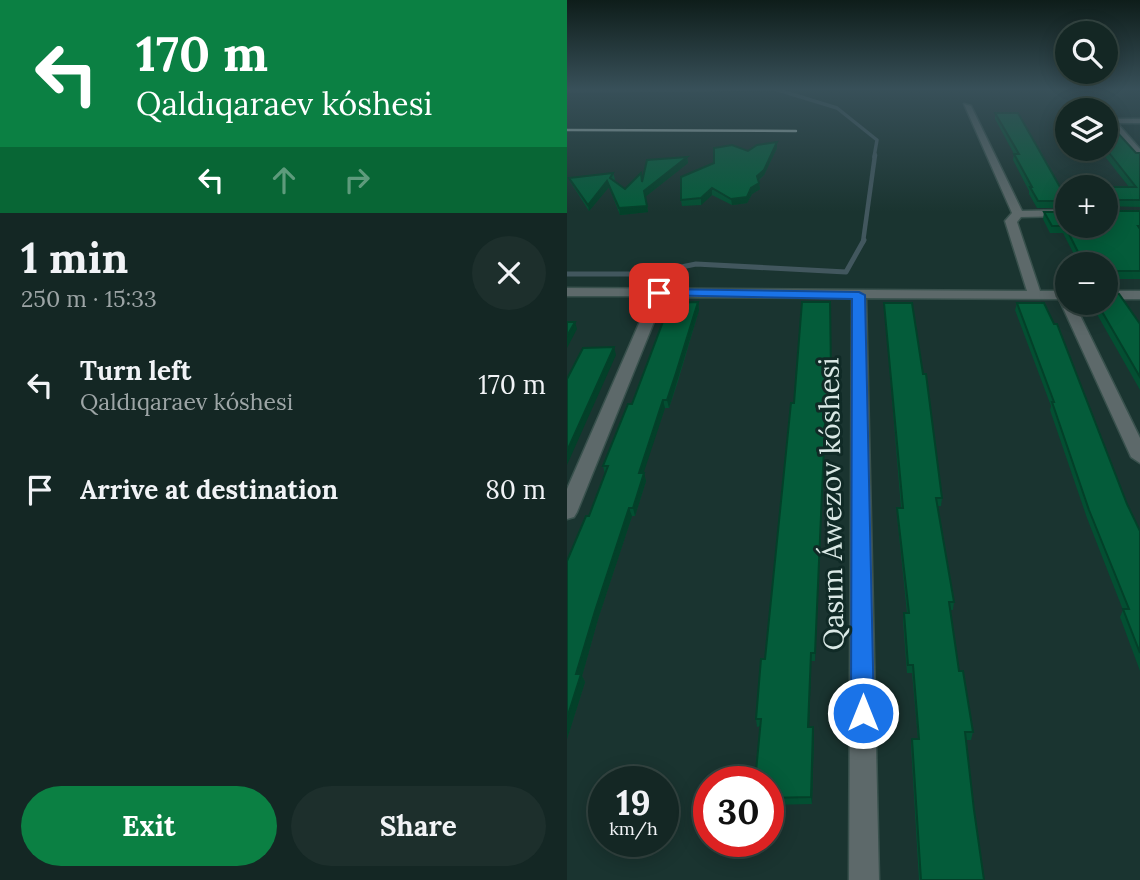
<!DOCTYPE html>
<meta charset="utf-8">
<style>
:root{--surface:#142724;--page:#1d2f2c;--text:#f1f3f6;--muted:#9da5a6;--line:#334441;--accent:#0b8043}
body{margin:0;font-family:Lora,serif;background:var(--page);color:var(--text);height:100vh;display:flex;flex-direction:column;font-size:26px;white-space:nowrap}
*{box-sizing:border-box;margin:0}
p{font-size:23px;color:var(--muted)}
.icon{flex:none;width:38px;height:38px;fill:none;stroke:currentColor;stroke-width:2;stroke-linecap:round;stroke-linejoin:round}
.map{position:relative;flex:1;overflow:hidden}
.details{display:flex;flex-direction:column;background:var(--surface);width:567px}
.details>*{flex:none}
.guide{background:#0b8043;color:#fff;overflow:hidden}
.buttons{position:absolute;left:488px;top:21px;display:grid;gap:14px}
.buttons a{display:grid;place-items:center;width:63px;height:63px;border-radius:50%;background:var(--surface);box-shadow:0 4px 18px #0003,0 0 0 2px var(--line);font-size:35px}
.speed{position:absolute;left:21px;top:766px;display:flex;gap:14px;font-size:35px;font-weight:700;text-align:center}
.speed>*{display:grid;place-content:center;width:91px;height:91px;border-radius:50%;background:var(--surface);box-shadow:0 4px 18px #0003,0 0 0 2px var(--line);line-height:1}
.speed small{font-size:18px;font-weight:400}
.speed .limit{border:10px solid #d22;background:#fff;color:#111}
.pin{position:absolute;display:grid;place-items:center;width:60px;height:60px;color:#fff;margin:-30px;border-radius:14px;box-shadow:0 4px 10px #0006}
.me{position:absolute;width:77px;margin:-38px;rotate:0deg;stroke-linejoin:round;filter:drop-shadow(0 0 5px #0008)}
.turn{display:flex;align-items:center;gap:24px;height:147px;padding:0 21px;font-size:32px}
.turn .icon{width:91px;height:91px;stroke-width:2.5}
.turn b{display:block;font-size:49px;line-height:60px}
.lanes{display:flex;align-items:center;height:66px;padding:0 21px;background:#0003;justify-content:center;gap:35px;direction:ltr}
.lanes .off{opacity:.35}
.round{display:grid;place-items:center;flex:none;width:74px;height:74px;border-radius:37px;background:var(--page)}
.summary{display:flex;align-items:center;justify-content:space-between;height:119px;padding:0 21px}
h1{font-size:42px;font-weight:700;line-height:52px}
.button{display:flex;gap:14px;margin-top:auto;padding:14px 21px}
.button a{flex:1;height:80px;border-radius:42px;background:var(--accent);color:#fff;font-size:28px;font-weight:700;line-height:80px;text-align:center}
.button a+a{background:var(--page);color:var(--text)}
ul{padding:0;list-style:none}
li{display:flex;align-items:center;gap:21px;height:105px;padding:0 21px}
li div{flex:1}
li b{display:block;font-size:26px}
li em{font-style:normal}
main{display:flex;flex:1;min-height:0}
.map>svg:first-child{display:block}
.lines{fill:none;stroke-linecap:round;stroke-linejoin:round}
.stream-far2{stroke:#42575e;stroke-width:3.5}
.stream-far1{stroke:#42575e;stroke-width:4.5}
.stream{stroke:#42575e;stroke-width:5}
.minor-casing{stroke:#39514d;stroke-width:3}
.minor{fill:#5d696a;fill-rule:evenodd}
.rail{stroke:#acbebb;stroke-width:2.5}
.wall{fill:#034f32}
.shaded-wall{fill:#034029}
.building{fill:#045c3a;stroke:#034029;stroke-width:2}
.route{fill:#1a73e8;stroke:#114b97;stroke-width:2}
.labels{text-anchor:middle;stroke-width:6;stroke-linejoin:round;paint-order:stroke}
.near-street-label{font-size:28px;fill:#dae9e6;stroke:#102a26}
</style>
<main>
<section class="details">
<div class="guide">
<div class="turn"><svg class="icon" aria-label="left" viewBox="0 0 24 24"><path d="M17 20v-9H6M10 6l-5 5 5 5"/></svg><div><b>170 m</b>Qaldıqaraev kóshesi</div></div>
<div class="lanes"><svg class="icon" aria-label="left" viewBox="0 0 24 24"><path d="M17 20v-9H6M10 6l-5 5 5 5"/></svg><svg class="icon off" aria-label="ahead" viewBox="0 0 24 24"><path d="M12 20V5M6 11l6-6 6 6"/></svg><svg class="icon off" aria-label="right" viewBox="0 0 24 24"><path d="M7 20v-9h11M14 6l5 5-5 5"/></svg></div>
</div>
<div class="summary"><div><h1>1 min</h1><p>250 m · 15:33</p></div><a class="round"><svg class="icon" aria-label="close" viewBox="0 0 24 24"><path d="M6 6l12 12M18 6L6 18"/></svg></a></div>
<ul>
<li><svg class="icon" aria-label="left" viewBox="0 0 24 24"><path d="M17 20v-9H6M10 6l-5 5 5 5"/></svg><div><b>Turn left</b><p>Qaldıqaraev kóshesi</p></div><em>170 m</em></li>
<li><svg class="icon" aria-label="arrive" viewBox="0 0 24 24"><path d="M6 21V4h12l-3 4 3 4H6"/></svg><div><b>Arrive at destination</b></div><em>80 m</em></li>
</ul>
<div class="button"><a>Exit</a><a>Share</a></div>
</section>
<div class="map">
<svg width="573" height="880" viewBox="0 0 573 880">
<rect width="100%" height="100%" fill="#1a3430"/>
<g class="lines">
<path class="stream-far2" d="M208 89 270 108 310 140 307 157
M0 91 207 89"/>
<path class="stream-far1" d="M296 242 308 155"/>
<path class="stream" d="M0 274H80L129 264 279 272 297 240"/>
<g class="minor-casing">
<path id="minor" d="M397 104 404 106 455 211 500 210V216L454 217 450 222 473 291H500V303H507L573 438V463L564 457 492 299 299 298 312 880H282L285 298 97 297 10 512 7 517 0 519V489L84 296H0V288L460 291 438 221 445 213Z
M540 119H573V123H550L573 149V158L540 123Z
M539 291H573V299H539Z"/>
</g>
<use href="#minor" class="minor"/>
<path class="rail" d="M0 130 229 131"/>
</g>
<path class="wall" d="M428 113 493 187H562L532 149 573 153V207L539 206 500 187V208H470L462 194V191L446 160 447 154 428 119Z
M210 148 197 175 191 181 193 189 185 194 180 203 165 205 145 195 134 205 115 206 114 200 181 151Z
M120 157 121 163 78 197 81 212 53 215 42 187 22 211 4 183 2 178 46 173 48 179 47 181 58 189 75 182Z
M541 211H573V279H542L544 281 542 288 539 289V264H512L496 233H483L476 219 477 212Z
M131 302 132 310 111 381 102 408H98L76 473 79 481 68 516H65L31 619 15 676 18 682 0 739 22 516 38 474 36 466 65 404Z
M263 302 264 380 262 409H259L248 661H244L242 727 247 734 245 804 201 805V782L193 726 190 727 189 719 198 659 227 403Z
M317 303 375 498 374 506H371L387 602 386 610H383L392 671 406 732 404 740H399L407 810 417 880H352L344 746 345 739H351L345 673H340L336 621 337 613H340L330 516V508H334Z
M450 303 560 504 573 531V671L553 617 556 610 520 518 483 410 484 406 448 310Z
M528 303H539L573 324V390L527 309Z"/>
<path class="shaded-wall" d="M210 142V148L197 175 190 181V176Z
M120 157 121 163 78 197 77 191Z
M40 181 42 187 22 211 21 205Z
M192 183 193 189 185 194 180 203 165 205 164 199Z
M145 188V195L134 205V198Z
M80 206 81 212 53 215 52 208Z
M544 281 542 288 539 289V282Z
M131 302 132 310 102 408 100 400Z
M8 322 10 329 0 348V336Z
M47 347 49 355 0 465V451Z
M96 400 98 408 74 481 72 473Z
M259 401V409L248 661V653Z
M77 473 79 481 68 516 66 508Z
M62 508 65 516 31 619 15 676 18 682 0 739V718L9 674 28 611Z
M244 653V661L242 734 241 727Z
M246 727 247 734 245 804 244 797Z"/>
<path class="building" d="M506 109H528L530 110H507Z
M428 113H451L493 187H569L539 149V120L569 153H573V200H541L539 205V187H500V201H471L463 187H465L447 154H452Z
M210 142 197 170 190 176 192 183 184 188 180 197 164 199 145 188 134 198 114 200V177L147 163V148L165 145 181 151 190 145Z
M120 157 77 191 80 206 52 208 40 181 21 205 2 178 46 173 43 178 58 189 74 173 75 182 80 160Z
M539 209 541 211H573V226H571L573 229V271H539V264H517L498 226H485L477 212H500V226H539Z
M539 273 544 281 539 282V283Z
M539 291 552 294 573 324V377L530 303H539Z
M131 302 109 373 100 400H96L72 473H77L66 508H62L28 611 9 674H14L0 718V561L19 516H22L41 466H36L61 404H65L103 303Z
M235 302H263L264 373 261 401H259L248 653H244L241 727H246L244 797 201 798V782H188L194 719H189L194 659H198L224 403H227Z
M317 303H345L356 374H359L375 498H369L387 602H382L392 671H396L406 732H398L407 810 417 880H354L345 739H352L346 665H341L337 613H342L330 508H336Z
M450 303H477L487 324H490L560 504 573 531V653L556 609H562L522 510 485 402H487Z
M0 322H8L0 336Z
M47 347 0 451V379L16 348Z"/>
<linearGradient id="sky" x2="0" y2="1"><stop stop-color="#0e1d1a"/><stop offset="0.42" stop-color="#385059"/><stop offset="1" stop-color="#385059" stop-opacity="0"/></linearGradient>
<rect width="573" height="212" fill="url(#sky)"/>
<path class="route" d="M92 289 292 292 298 295 307 713 304 721 296 724 287 721 284 713 285 299 88 295 86 293Z"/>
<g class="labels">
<g class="near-street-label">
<text transform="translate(264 504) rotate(-91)" y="10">Qasım Áwezov kóshesi</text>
</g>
</g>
</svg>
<div class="buttons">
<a><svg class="icon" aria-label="search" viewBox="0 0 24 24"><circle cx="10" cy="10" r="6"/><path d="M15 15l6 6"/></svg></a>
<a><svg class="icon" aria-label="layers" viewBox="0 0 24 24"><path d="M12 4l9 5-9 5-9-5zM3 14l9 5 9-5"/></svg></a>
<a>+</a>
<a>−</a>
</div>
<div class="speed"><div>19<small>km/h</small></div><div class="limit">30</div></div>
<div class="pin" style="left:92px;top:293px;background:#d93025"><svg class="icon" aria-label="arrive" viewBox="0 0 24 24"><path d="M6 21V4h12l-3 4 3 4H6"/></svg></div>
<svg class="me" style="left:296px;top:713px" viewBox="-20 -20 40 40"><circle r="17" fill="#1a73e8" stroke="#fff" stroke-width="3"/><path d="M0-11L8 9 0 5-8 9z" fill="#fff"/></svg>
</div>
</main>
